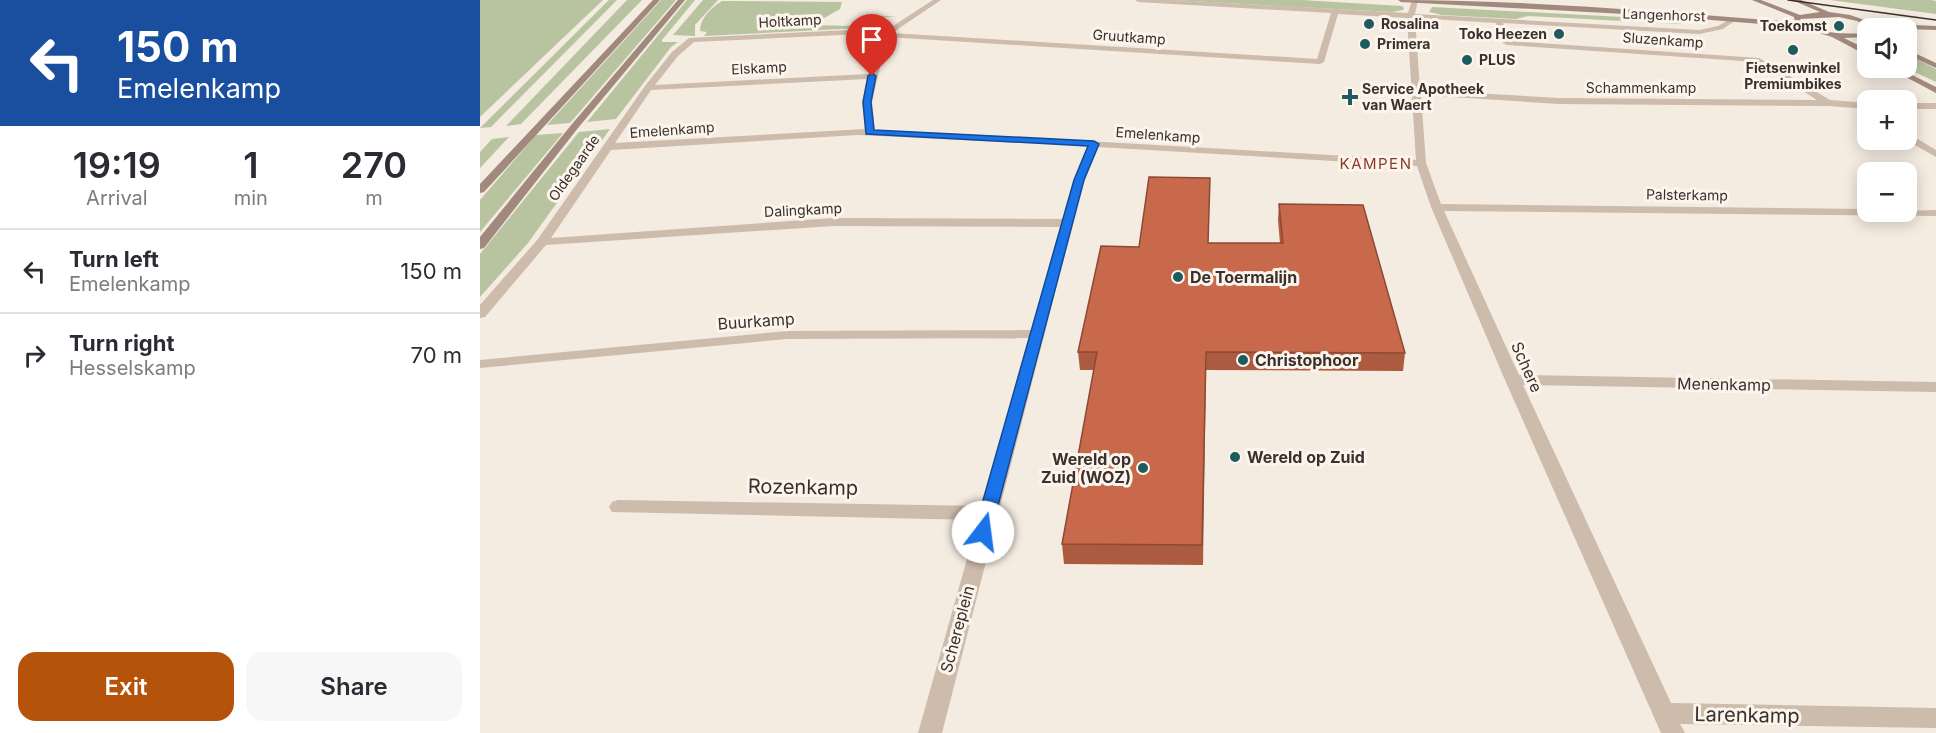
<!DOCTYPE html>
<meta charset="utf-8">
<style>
:root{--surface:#fff;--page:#f7f7f7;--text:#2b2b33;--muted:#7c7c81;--line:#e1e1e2;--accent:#b45309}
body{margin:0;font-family:Inter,sans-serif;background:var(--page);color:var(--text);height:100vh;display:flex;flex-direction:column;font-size:22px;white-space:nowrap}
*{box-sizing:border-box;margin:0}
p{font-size:20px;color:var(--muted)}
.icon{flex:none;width:33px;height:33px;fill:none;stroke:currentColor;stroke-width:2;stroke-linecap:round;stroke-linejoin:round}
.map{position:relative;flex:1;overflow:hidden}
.side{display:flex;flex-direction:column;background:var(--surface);width:480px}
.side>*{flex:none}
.hud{background:#1a4fa0;color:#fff;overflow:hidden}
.controls{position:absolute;left:1377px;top:18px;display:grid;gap:12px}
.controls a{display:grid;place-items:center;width:60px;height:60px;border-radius:12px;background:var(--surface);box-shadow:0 3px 15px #0003;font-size:30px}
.pin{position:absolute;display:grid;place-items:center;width:51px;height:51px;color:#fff;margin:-62px -26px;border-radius:50% 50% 50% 0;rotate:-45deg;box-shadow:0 0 6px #0007}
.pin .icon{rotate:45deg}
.me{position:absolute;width:66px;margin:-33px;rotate:15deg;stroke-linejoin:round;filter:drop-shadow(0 0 4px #0008)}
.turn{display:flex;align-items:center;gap:21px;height:126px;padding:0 18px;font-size:27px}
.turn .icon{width:78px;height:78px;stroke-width:2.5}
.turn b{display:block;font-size:42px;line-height:51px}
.eta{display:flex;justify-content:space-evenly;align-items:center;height:102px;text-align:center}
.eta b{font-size:36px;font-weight:600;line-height:42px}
.cta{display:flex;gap:12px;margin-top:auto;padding:12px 18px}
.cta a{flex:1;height:69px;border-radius:18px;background:var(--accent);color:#fff;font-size:24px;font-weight:600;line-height:69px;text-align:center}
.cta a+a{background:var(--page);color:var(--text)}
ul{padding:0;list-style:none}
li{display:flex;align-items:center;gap:18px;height:84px;padding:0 18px;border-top:2px solid var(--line)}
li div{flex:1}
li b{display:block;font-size:22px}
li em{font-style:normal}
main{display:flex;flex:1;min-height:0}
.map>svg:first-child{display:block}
.green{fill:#b8c4a0}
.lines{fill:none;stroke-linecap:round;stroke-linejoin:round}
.street{fill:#cdbbac;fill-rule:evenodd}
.secondary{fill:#a18a7d;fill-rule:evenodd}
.tram{stroke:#3b302b;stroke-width:1.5}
.wall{fill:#ac5a40}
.building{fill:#c8694b;stroke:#8c4a34;stroke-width:1.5}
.route{fill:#1a73e8;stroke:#114b97;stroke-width:1.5}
.poi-dot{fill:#1f5a5e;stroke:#fbf5ee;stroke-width:2}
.labels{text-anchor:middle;stroke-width:6;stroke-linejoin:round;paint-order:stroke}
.far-street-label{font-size:14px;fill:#3b302b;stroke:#fbf5ee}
.far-poi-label{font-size:14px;font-weight:bold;fill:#3b302b;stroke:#fbf5ee;text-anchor:start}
.far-neighbourhood-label{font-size:15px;letter-spacing:1.5px;fill:#8c3b22;stroke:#fbf5ee}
.poi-label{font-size:16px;font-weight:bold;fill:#3b302b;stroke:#fbf5ee;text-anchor:start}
.street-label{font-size:16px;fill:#3b302b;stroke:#fbf5ee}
.near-street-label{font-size:20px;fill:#3b302b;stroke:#fbf5ee}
</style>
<main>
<section class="side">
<div class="hud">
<div class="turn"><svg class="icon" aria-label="left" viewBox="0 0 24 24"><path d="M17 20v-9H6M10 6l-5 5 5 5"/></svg><div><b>150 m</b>Emelenkamp</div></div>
</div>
<div class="eta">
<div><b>19:19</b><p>Arrival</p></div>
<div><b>1</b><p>min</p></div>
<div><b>270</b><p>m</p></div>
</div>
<ul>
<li><svg class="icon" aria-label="left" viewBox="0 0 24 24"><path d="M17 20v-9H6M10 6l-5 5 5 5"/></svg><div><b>Turn left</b><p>Emelenkamp</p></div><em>150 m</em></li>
<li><svg class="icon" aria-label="right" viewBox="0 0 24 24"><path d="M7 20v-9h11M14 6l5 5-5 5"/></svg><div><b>Turn right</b><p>Hesselskamp</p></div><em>70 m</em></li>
</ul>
<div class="cta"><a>Exit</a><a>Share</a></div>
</section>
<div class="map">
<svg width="1456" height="733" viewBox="0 0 1456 733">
<rect width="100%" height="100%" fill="#f4ebe1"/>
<path class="green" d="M0 0H123L0 117Z
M129 0H137L11 127 0 128Z
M147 0H162L41 124 26 126Z
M181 0H196L90 123 67 125Z
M207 0H215L182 40V42H198L191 47 136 119 107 122Z
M223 0H238L215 25V36L193 35Z
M691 0H821L922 6 924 8 923 10 912 12Z
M1350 0H1451L1456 1V14Z
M242 1 362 2 360 9 332 25 372 26 391 15 418 17H394L389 20 410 22 401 27 224 36 227 32 220 31C220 18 231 8 242 1Z
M952 7 1198 20 1201 24 1048 16 1036 19 962 15 949 12Z
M1427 54 1456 69V82L1426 68Z
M130 129 48 243 0 297V254L99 132Z
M83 133 0 232V200L56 135Z
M29 137 0 168V152L12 139Z"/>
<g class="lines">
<path class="street" d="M453 0H461L412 33 837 59 851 13 658 2 655 0H694L928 13 932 0H938L935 14 1219 30 1238 26 1252 18 1256 20 1243 29 1219 34 1023 23 1030 41 1279 58 1350 100 1388 103V109L1348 106 1079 104 941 95 946 163 961 204 1388 209V212L1456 210V216L964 211 1039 375 1456 382V392L1043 385 1191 703 1456 708V728L1200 724 1205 733H1181L1025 380 951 207 937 166 618 147 604 180 462 733H438L498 520 132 512 129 507 132 502 138 500 502 506 549 338 307 339 0 368V360L307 331 552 330 581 227 354 226 66 245 5 317 0 318V305L58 239 165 86 192 52 209 38 410 28ZM858 14 927 18 936 160C755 150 575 138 395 130L392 102 407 37 840 64 844 62ZM935 18 1016 23 1023 43 1027 45 1277 62 1337 100 1079 98 940 90ZM402 33 388 74 175 85 198 56 214 42ZM387 79 382 102 385 129 135 143 171 90ZM378 135 608 146 594 180 583 219 354 218 71 238 131 150Z
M1426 103H1456V109H1426Z
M1426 132 1456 150V157L1426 140Z"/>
<path class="secondary" d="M173 0H180L4 192 0 193V184Z
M198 0H205L98 128 4 248 0 249V237L92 124Z
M918 0C1050 0 1183 12 1315 22L1314 17 1272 0H1281L1320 15 1340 12 1312 0H1321L1349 12 1370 15 1393 23 1456 26V30L1392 28 1377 21 1359 17 1320 19C1330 35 1370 34 1388 33V37L1364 38 1388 50V56L1352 37 1319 27 1181 16 921 2Z
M1426 49 1456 63V68L1426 54Z
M1409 68H1418L1456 87V93Z"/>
<path class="tram" d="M1308 0 1456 20"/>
</g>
<path class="wall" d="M799 204 925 353 923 371 726 370 723 565 584 564 582 544 614 370H600L598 352 659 247 729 243H800L798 220Z"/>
<path class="building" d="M669 177 730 178 728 243H803L799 204 883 205 925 353 726 352 722 545 582 544 617 352H598L621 246 659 247Z"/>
<path class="route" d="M392 73 396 76 391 102 394 130 614 141 619 144 604 180 511 532 509 537 503 539 497 537 494 532 594 180 608 146 386 134 383 102 388 76Z"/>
<g class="poi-dot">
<circle cx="889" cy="24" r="6"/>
<circle cx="1359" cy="26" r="6"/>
<circle cx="1079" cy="34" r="6"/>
<circle cx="885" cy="44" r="6"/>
<circle cx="1313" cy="50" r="6"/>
<circle cx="987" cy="60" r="6"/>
<path d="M867 88h6v6h6v6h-6v6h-6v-6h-6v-6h6z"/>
<circle cx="698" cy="277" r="6"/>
<circle cx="763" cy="360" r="6"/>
<circle cx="755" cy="457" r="6"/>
<circle cx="663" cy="468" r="6"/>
</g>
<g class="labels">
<g class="far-street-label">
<text transform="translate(1184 15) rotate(2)" y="5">Langenhorst</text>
<text transform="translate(310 21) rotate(-3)" y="5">Holtkamp</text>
<text transform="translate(649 37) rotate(4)" y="5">Gruutkamp</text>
<text transform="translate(1183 40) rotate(4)" y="5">Sluzenkamp</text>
<text transform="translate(279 68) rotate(-3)" y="5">Elskamp</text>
<text x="1161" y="93">Schammenkamp</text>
<text transform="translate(192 130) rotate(-4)" y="5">Emelenkamp</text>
<text transform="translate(678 135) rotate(4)" y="5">Emelenkamp</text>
<text transform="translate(94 168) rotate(-55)" y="5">Oldegaarde</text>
<text transform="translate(1207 195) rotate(1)" y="5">Palsterkamp</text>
<text transform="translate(323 210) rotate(-3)" y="5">Dalingkamp</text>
</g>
<g class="far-poi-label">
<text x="901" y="29">Rosalina</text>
<text x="1347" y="31" text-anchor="end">Toekomst</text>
<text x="1067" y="39" text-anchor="end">Toko Heezen</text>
<text x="897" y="49">Primera</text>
<text x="999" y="65">PLUS</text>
<text x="1313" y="73" text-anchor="middle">Fietsenwinkel<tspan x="1313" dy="16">Premiumbikes</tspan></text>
<text x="882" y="94">Service Apotheek<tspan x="882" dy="16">van Waert</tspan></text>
</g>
<g class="far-neighbourhood-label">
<text x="896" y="169">KAMPEN</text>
</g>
<g class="poi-label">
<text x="710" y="283">De Toermalijn</text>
<text x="775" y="366">Christophoor</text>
<text x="767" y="463">Wereld op Zuid</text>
<text x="651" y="465" text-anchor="end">Wereld op<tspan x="651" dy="18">Zuid (WOZ)</tspan></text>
</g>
<g class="street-label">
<text transform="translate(276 321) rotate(-4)" y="6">Buurkamp</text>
<text transform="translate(1047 367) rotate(66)" y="6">Schere</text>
<text transform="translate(1244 384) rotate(1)" y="6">Menenkamp</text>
<text transform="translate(477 629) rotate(-75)" y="6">Schereplein</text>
</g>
<g class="near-street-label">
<text transform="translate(323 487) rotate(1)" y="7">Rozenkamp</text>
<text transform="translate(1267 715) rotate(1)" y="7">Larenkamp</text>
</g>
</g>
</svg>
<div class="controls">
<a><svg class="icon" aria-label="sound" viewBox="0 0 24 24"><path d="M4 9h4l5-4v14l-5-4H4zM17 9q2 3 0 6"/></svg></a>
<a>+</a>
<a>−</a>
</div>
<div class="pin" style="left:392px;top:76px;background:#d93025"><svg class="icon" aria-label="arrive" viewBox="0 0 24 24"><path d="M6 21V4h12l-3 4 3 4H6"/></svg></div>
<svg class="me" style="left:503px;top:532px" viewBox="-20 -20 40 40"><circle r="19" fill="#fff"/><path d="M0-13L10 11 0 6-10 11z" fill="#1a73e8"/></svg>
</div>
</main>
